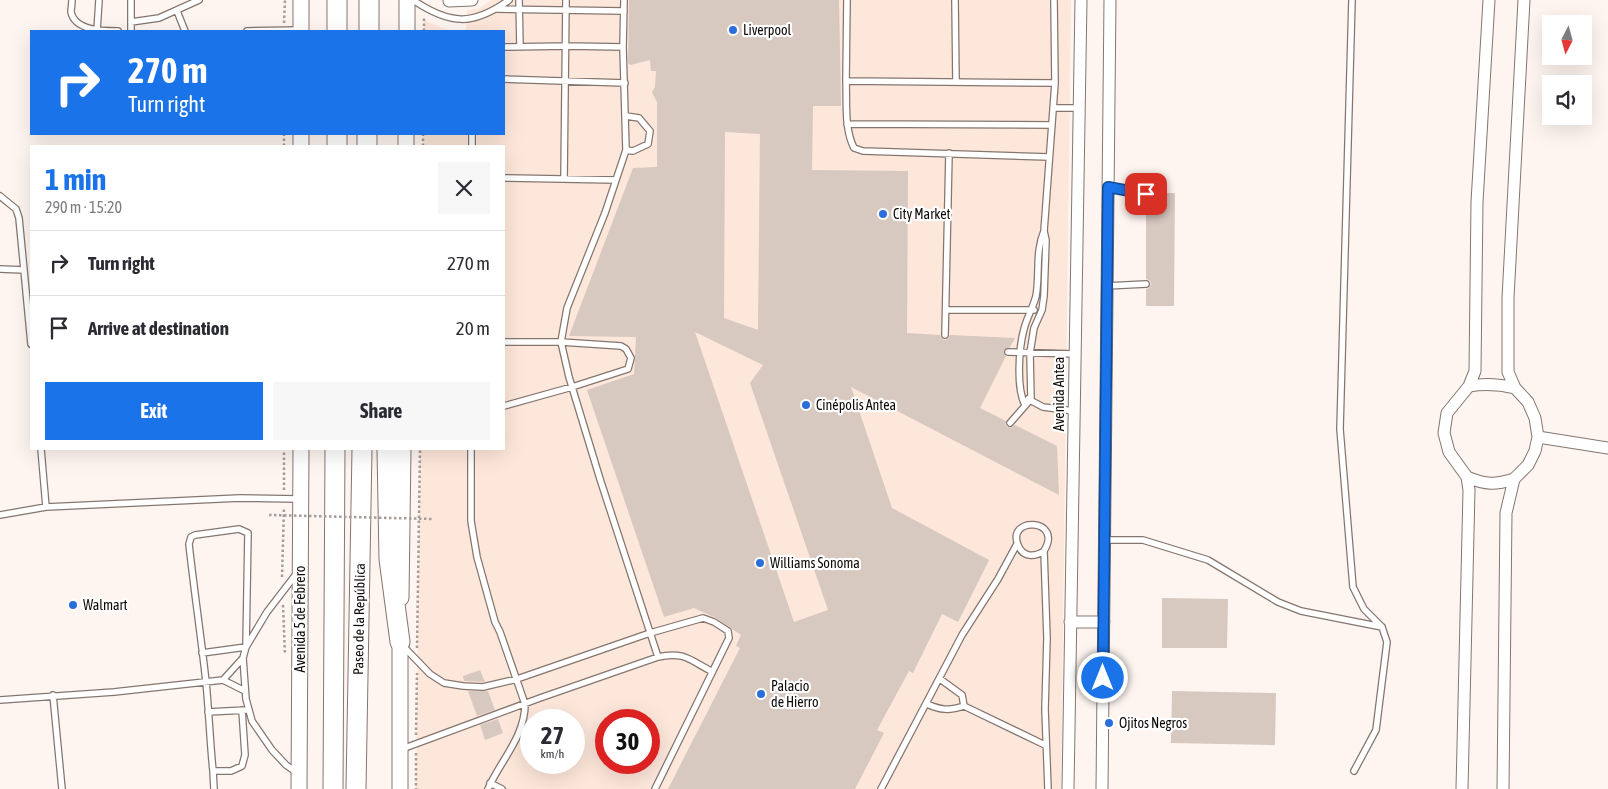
<!DOCTYPE html>
<meta charset="utf-8">
<style>
:root{--surface:#fff;--page:#f7f7f7;--text:#2b2b33;--muted:#7c7c81;--line:#e1e1e2;--accent:#1a73e8}
body{margin:0;font-family:"Asap Condensed",sans-serif;background:var(--page);color:var(--text);height:100vh;display:flex;flex-direction:column;font-size:19px;white-space:nowrap}
*{box-sizing:border-box;margin:0}
p{font-size:16px;color:var(--muted)}
.icon{flex:none;width:28px;height:28px;fill:none;stroke:currentColor;stroke-width:2;stroke-linecap:round;stroke-linejoin:round}
.map{position:relative;flex:1;overflow:hidden}
.sheet{position:absolute;left:30px;top:145px;width:475px;height:305px;display:flex;flex-direction:column;background:var(--surface);border-radius:0px;box-shadow:0 5px 20px #0002}
.sheet>*{flex:none}
.hud{position:absolute;left:30px;top:30px;width:475px;height:105px;border-radius:0px;box-shadow:0 5px 20px #0002;background:#1a73e8;color:#fff;overflow:hidden}
.needle{width:32px;rotate:186deg}
.controls{position:absolute;left:1542px;top:15px;display:grid;gap:10px}
.controls a{display:grid;place-items:center;width:50px;height:50px;border-radius:0px;background:var(--surface);box-shadow:0 5px 20px #0002;font-size:25px}
.speed{position:absolute;left:520px;top:709px;display:flex;gap:10px;font-size:25px;font-weight:700;text-align:center}
.speed>*{display:grid;place-content:center;width:65px;height:65px;border-radius:50%;background:var(--surface);box-shadow:0 5px 20px #0002;line-height:1}
.speed small{font-size:12px;font-weight:400}
.speed .limit{border:8px solid #d22;background:#fff;color:#111}
.pin{position:absolute;display:grid;place-items:center;width:42px;height:42px;color:#fff;margin:-21px;border-radius:10px;box-shadow:0 2px 8px #0006}
.me{position:absolute;width:55px;margin:-28px;rotate:0deg;stroke-linejoin:round;filter:drop-shadow(0 0 4px #0008)}
.turn{display:flex;align-items:center;gap:18px;height:105px;padding:0 15px;font-size:22px}
.turn .icon{width:65px;height:65px;stroke-width:2.5}
.turn b{display:block;font-size:35px;line-height:42px}
.round{display:grid;place-items:center;flex:none;width:52px;height:52px;border-radius:0px;background:var(--page)}
.summary{display:flex;align-items:center;justify-content:space-between;height:85px;padding:0 15px}
h1{font-size:30px;font-weight:700;line-height:38px;color:var(--accent)}
.cta{display:flex;gap:10px;margin-top:auto;padding:10px 15px}
.cta a{flex:1;height:58px;border-radius:0px;background:var(--accent);color:#fff;font-size:20px;font-weight:700;line-height:58px;text-align:center}
.cta a+a{background:var(--page);color:var(--text)}
ul{padding:0;list-style:none}
li{display:flex;align-items:center;gap:15px;height:65px;padding:0 15px;border-top:1px solid var(--line)}
li div{flex:1}
li b{display:block;font-size:19px}
li em{font-style:normal}
.map>svg:first-child{display:block}
.built{fill:#fde6da;fill-rule:evenodd}
.building{fill:#d7c8c0;fill-rule:evenodd}
.lines{fill:none;stroke-linecap:round;stroke-linejoin:round}
.service-casing{stroke:#84766f;stroke-width:8}
.minor-casing{stroke:#84766f;stroke-width:13}
.secondary-casing{stroke:#84766f;stroke-width:17}
.trunk-casing{stroke:#84766f;stroke-width:21}
.path{stroke:#a39c98;stroke-width:2.5;stroke-dasharray:2.5 2.5;stroke-linecap:butt}
.service{stroke:#fff;stroke-width:5.5}
.minor{stroke:#fff;stroke-width:11}
.secondary{stroke:#fff;stroke-width:15}
.trunk{stroke:#fff;stroke-width:19}
.path-bridge{stroke:#a39c98;stroke-width:2.5;stroke-dasharray:2.5 2.5;stroke-linecap:butt}
.route-casing{stroke:#114b97;stroke-width:12}
.route{stroke:#1a73e8;stroke-width:9}
.poi-dot{fill:#296edb;stroke:#fff;stroke-width:2}
.labels{text-anchor:middle;stroke-width:4.5;stroke-linejoin:round;paint-order:stroke}
.poi-label{font-size:14px;fill:#0f0a08;stroke:#fff;text-anchor:start}
.street-label{font-size:14px;fill:#0f0a08;stroke:#fff}
</style>
<div class="map">
<svg width="1608" height="789" viewBox="0 0 1608 789">
<rect width="100%" height="100%" fill="#fef5f0"/>
<path class="built" d="M491 0H1071L1061 789H416L420 449H504V146H423V134H504V31H466L467 10 478 9ZM531 720H574V762H531ZM606 720H649V762H606Z
M424 20 445 29 454 31H424Z"/>
<path class="building" d="M629 0H839L841 106H813L812 170 908 171 907 333 940 335 941 338 944 340 948 339 950 335 1015 338 1010 347 1004 350V354L1006 356 980 408 1006 421 1005 424 1007 427 1011 428 1015 425 1057 446 1059 495 851 387 892 508 989 560 958 622 942 614 913 673 909 671 877 730 884 733 855 789H668L740 648 736 646 741 635 716 618 694 608 664 617 587 390 634 374 636 337 569 336 633 168 657 167V102L652 92 655 87 656 71H651L650 60 630 65 628 63ZM725 132 760 134 758 330 724 318ZM695 332 763 365 750 383 828 610 794 622Z
M1151 193H1175L1174 306H1146V289L1149 288 1151 284 1150 281 1146 279V199L1150 197Z
M1162 598 1228 599 1227 648H1162Z
M480 670 485 682 464 681 463 676Z
M468 691H488L495 710 477 716Z
M1172 691 1276 693 1275 745 1171 743Z
M498 719 503 733 485 740 480 725Z"/>
<g class="lines">
<g class="service-casing">
<path id="service" d="M72 0C72 4 71 9 71 12 75 31 104 31 118 31
M413 0C450 25 473 26 509 0
M519 0 520 46
M624 0 623 47 626 150 605 213 567 308 561 342 569 377 600 479 658 657
M847 0 846 81 1055 83 1054 0
M955 0 956 82
M1352 0 1340 429 1353 587 1364 609 1382 627 1387 642 1376 730 1354 771
M497 9 624 11
M177 11 185 31
M131 22 159 18 199 0
M97 31 99 0
M131 31V0
M247 31 299 30
M504 47 567 46 623 47
M504 79 625 83
M846 81C847 103 844 128 854 148L863 151 1049 157
M1053 108H1079
M626 116 639 118 650 131 648 144 633 151 626 150
M847 124 1052 125
M472 146V134
M504 178 616 180
M564 179 566 0
M1108 187 1146 194
M0 196 16 209 19 218 24 270
M0 269 24 270 31 344
M1106 286 1146 284
M946 310H1034
M945 335 949 153
M504 342H561L621 346 626 349 631 358 628 369 572 387 504 406
M1008 352 1074 354
M1028 399 1043 407 1074 411
M1025 405C1016 388 1019 347 1024 329 1027 317 1033 308 1036 296 1040 274 1035 252 1044 231L1055 83
M1010 423 1031 399 1030 353 1034 328 1042 310 1044 296 1046 240 1044 231
M41 449 46 507
M471 449V521L477 557 495 622 500 632 525 704C525 737 500 761 488 789
M0 515 46 507 240 498 299 499
M1105 540H1143L1208 560 1278 602 1301 611 1382 627
M1044 551C1035 557 1023 558 1018 545 1006 516 1064 518 1044 551L1047 638 1045 709 1048 789
M403 646 430 674 444 683 463 686 483 687 517 679 650 633 703 618 714 622 728 631 729 638 655 789
M202 653 246 647 248 533 239 529 195 535 191 537 189 544C194 590 201 636 206 682 209 712 210 742 213 771
M940 679 962 695 964 706
M223 680 243 658
M53 695 62 789
M0 700 114 692 223 680 245 691
M927 704C940 710 949 711 964 706L1045 745
M208 712 246 710
M402 749 540 698 658 657C683 651 690 660 711 671
M296 772 286 765 272 750 252 721 246 699 243 658 246 647 267 612 297 573
M490 783 502 789
M214 789 213 771H231L242 766 245 755 242 710
M881 789 962 635 998 579 1017 544"/>
</g>
<g class="minor-casing">
<path id="minor" d="M449 1 472 0
M1469 386C1486 383 1499 384 1515 388
M1538 437 1608 448
M1467 477C1486 485 1495 485 1514 479
M1070 622H1104
M1068 789 1081 0
M1102 789 1110 0
M1462 789 1469 490 1467 477 1449 452 1444 433 1447 413 1469 386 1475 371 1477 202 1489 0
M1503 789 1506 513 1514 479 1528 465 1535 451 1538 437 1535 418 1528 402 1515 388 1508 372V298L1524 0"/>
</g>
<g class="secondary-casing">
<path id="secondary" d="M301 0V31
M407 0V31
M301 146V134
M406 146V134
M401 598 403 449
M299 789 301 449
M400 789V631"/>
</g>
<g class="trunk-casing">
<path id="trunk" d="M337 31V0
M369 31V0
M337 146V134
M367 146V134
M387 449 389 559 400 642
M333 789 335 449
M356 789 362 449"/>
</g>
<path class="path" d="M284 23 285 0
M424 31V16
M284 146V134
M423 146V134
M284 490V449
M282 577 284 508
M283 605 285 655
M417 648 420 449
M416 735 417 673
M416 753V789"/>
<use href="#service" class="service"/>
<use href="#minor" class="minor"/>
<use href="#secondary" class="secondary"/>
<use href="#trunk" class="trunk"/>
<path class="path-bridge" d="M269 515 432 519"/>
</g>
<g class="lines">
<g class="route-casing">
<path id="route" d="M1103 678 1108 187 1146 194"/>
</g>
<use href="#route" class="route"/>
</g>
<g class="poi-dot">
<circle cx="733" cy="30" r="5"/>
<circle cx="883" cy="214" r="5"/>
<circle cx="806" cy="405" r="5"/>
<circle cx="760" cy="563" r="5"/>
<circle cx="73" cy="605" r="5"/>
<circle cx="761" cy="694" r="5"/>
<circle cx="1109" cy="723" r="5"/>
</g>
<g class="labels">
<g class="poi-label">
<text x="743" y="35">Liverpool</text>
<text x="893" y="219">City Market</text>
<text x="816" y="410">Cinépolis Antea</text>
<text x="770" y="568">Williams Sonoma</text>
<text x="83" y="610">Walmart</text>
<text x="771" y="691">Palacio<tspan x="771" dy="16">de Hierro</tspan></text>
<text x="1119" y="728">Ojitos Negros</text>
</g>
<g class="street-label">
<text transform="translate(1059 394) rotate(-90)" y="5">Avenida Antea</text>
<text transform="translate(300 619) rotate(-90)" y="5">Avenida 5 de Febrero</text>
<text transform="translate(359 619) rotate(-89)" y="5">Paseo de la República</text>
</g>
</g>
</svg>
<div class="controls">
<a><svg class="needle" viewBox="-14 -14 28 28"><path d="M0-13l5 13h-10z" fill="#e53935"/><path d="M0 13l5-13h-10z" fill="#7c7c81"/></svg></a>
<a><svg class="icon" aria-label="sound" viewBox="0 0 24 24"><path d="M4 9h4l5-4v14l-5-4H4zM17 9q2 3 0 6"/></svg></a>
</div>
<div class="speed"><div>27<small>km/h</small></div><div class="limit">30</div></div>
<div class="pin" style="left:1146px;top:194px;background:#d93025"><svg class="icon" aria-label="arrive" viewBox="0 0 24 24"><path d="M6 21V4h12l-3 4 3 4H6"/></svg></div>
<svg class="me" style="left:1103px;top:678px" viewBox="-20 -20 40 40"><circle r="17" fill="#1a73e8" stroke="#fff" stroke-width="3"/><path d="M0-11L8 9 0 5-8 9z" fill="#fff"/></svg>
<div class="hud">
<div class="turn"><svg class="icon" aria-label="right" viewBox="0 0 24 24"><path d="M7 20v-9h11M14 6l5 5-5 5"/></svg><div><b>270 m</b>Turn right</div></div>
</div>
<section class="sheet">
<div class="summary"><div><h1>1 min</h1><p>290 m · 15:20</p></div><a class="round"><svg class="icon" aria-label="close" viewBox="0 0 24 24"><path d="M6 6l12 12M18 6L6 18"/></svg></a></div>
<ul>
<li><svg class="icon" aria-label="right" viewBox="0 0 24 24"><path d="M7 20v-9h11M14 6l5 5-5 5"/></svg><div><b>Turn right</b></div><em>270 m</em></li>
<li><svg class="icon" aria-label="arrive" viewBox="0 0 24 24"><path d="M6 21V4h12l-3 4 3 4H6"/></svg><div><b>Arrive at destination</b></div><em>20 m</em></li>
</ul>
<div class="cta"><a>Exit</a><a>Share</a></div>
</section>
</div>
